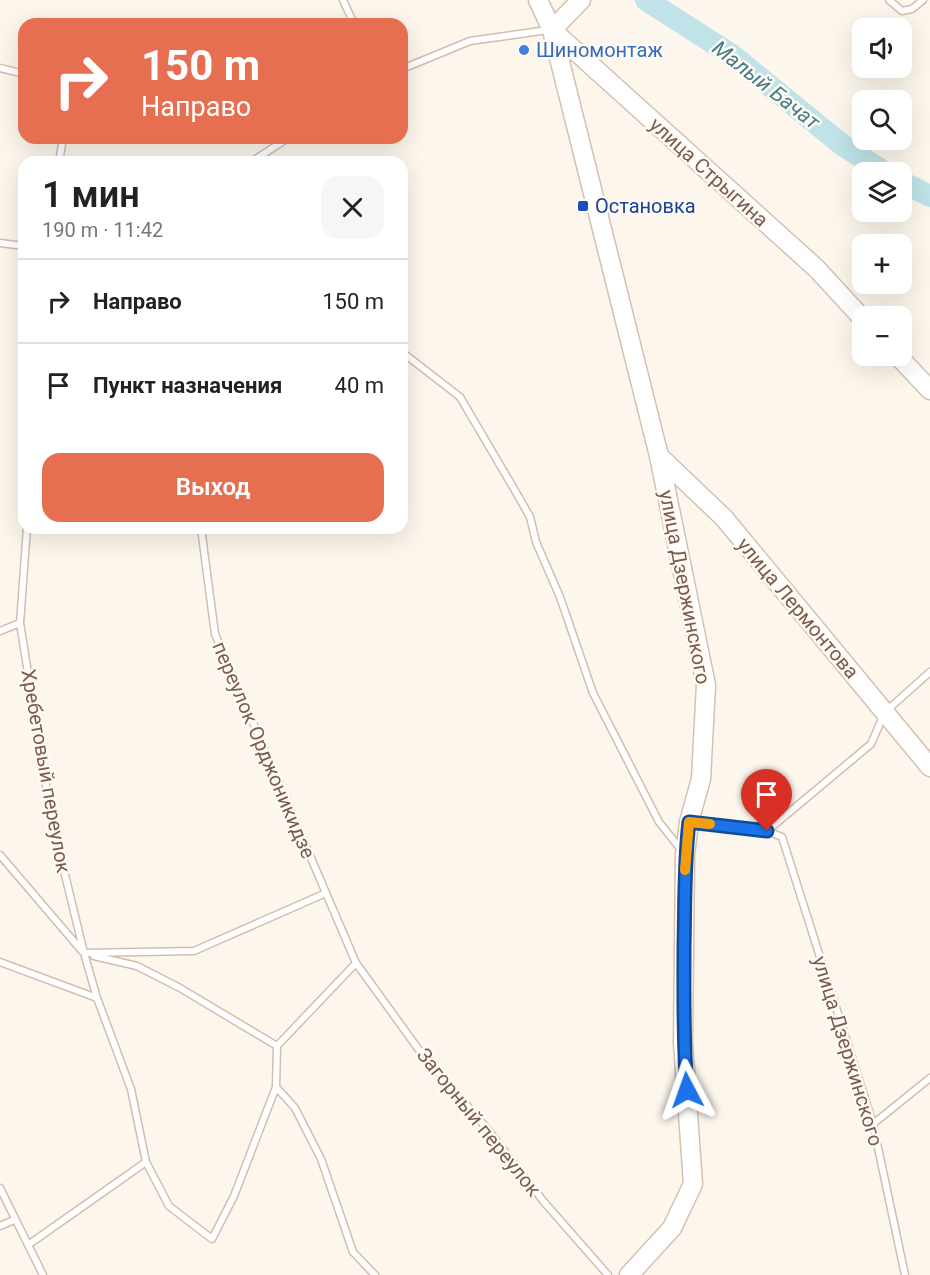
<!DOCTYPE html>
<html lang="ru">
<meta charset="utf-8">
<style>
:root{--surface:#fff;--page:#f6f6f6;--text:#222;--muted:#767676;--line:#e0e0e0;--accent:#e76f51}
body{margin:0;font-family:Roboto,sans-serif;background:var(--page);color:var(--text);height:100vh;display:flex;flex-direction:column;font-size:22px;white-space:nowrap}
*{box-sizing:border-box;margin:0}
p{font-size:20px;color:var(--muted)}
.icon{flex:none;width:33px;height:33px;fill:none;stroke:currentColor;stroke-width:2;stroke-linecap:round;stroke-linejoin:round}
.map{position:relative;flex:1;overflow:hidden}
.panel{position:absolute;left:18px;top:156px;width:390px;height:378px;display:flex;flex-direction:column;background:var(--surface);border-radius:18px;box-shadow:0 6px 24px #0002}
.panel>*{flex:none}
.top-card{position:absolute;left:18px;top:18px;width:390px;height:126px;border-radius:18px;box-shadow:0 6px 24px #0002;background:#e76f51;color:#fff;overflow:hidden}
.buttons{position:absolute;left:852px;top:18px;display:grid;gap:12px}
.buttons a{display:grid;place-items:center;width:60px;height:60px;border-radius:12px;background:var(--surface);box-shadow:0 6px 24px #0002;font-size:30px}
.pin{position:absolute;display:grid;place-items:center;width:51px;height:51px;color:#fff;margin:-62px -26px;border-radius:50% 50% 50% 0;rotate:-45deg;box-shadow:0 0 6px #0007}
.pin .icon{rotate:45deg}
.me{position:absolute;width:66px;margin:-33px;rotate:356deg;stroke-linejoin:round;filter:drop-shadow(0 0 4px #0008)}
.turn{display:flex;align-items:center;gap:21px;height:126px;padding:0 24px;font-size:27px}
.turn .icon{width:78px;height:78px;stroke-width:2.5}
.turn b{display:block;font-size:42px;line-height:51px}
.round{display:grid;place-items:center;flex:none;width:63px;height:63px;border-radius:18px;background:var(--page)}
.overview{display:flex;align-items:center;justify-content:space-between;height:102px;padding:0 24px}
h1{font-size:36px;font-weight:600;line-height:45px}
.cta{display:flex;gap:12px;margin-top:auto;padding:12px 24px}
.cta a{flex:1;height:69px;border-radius:18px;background:var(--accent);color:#fff;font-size:24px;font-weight:600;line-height:69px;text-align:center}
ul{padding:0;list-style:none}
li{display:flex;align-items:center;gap:18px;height:84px;padding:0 24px;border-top:2px solid var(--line)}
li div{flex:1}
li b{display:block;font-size:22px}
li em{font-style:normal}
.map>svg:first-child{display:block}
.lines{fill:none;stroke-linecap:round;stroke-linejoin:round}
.river{stroke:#bfe3e8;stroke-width:22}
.lane-casing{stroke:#d1beb0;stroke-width:9}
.secondary-casing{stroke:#d6c0b0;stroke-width:21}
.lane{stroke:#fff;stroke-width:6}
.secondary{stroke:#fff;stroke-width:18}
.route-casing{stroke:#114b97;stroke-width:15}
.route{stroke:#1a73e8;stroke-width:10}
.slow{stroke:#f59e0b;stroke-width:10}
.shop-dot{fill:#3f7fe0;stroke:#fffaf3;stroke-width:2}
.transit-dot{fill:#1a4fb4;stroke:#fffaf3;stroke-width:2}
.labels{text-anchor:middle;stroke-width:5;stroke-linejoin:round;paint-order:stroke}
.shop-label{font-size:20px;fill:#366cbe;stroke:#fffaf3;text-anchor:start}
.street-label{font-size:20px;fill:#7a5c4d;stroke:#fffaf3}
.transit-label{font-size:20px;fill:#164399;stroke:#fffaf3;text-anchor:start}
.water-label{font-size:21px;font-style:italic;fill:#437c86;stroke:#fffaf3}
</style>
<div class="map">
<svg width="930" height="1275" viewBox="0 0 930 1275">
<rect width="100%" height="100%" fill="#fdf6ec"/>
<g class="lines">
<path class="river" d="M646 0 732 55 841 144 884 172
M902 182 930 196"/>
<g class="lane-casing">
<path id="lane" d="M343 0 354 24
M889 0 902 11 912 9 923 0
M0 68 24 74
M402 69 470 41 548 30
M59 162 63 138
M251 162 288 138
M0 243 24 246
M402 352 460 397 517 494 530 517 536 542 560 597 593 693 659 822 682 851
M27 528 20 623 51 817 84 953 97 998 131 1089 146 1162 28 1245
M201 528 215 634 356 963 419 1050 489 1131 544 1202 608 1275
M0 631 20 623
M691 822 767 831 782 837 873 1124 905 1275
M767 831 871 744 885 712 930 672
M0 855 82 951
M84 953 194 951 326 893
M94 956 137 966 180 988 277 1046
M0 962 97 998
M276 1087 295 1108 321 1159 353 1252 375 1275
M873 1124 930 1078
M146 1162 169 1206 212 1239 234 1196 276 1087 277 1046 356 963
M0 1188 43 1275
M0 1226 14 1220"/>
</g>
<g class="secondary-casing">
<path id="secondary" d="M538 0 552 30 659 456 706 685 701 779 689 822 685 855 683 1043 693 1184 672 1228 629 1275
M552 30 817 269 862 318
M552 30 581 0
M898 356 930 390
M659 456 724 518 930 767"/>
</g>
<use href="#lane" class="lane"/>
<use href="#secondary" class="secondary"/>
</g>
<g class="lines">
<g class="route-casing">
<path id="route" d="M687 1090C683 1042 684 995 684 947 685 905 684 863 689 822L767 831"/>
</g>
<use href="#route" class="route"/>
<path class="slow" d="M685 870 689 822 710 824"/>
</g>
<circle class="shop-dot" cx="524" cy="50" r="6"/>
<rect class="transit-dot" x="577" y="200" width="12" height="12" rx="3"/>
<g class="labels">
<g class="shop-label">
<text x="536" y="57">Шиномонтаж</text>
</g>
<g class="street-label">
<text transform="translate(709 172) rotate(42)" y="7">улица Стрыгина</text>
<text transform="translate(685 587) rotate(79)" y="7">улица Дзержинского</text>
<text transform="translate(798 608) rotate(50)" y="7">улица Лермонтова</text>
<text transform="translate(264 750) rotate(67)" y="7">переулок Орджоникидзе</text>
<text transform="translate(46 771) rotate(80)" y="7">Хребетовый переулок</text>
<text transform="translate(848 1051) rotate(73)" y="7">улица Дзержинского</text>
<text transform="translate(479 1122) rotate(51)" y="7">Загорный переулок</text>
</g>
<g class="transit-label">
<text x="595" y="213">Остановка</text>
</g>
<g class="water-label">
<text transform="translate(766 85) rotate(38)" y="7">Малый Бачат</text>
</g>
</g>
</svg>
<div class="buttons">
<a><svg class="icon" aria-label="sound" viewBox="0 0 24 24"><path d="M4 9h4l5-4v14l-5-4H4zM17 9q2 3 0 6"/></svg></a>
<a><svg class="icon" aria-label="search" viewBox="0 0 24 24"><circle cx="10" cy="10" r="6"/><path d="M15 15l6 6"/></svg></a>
<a><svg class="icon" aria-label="layers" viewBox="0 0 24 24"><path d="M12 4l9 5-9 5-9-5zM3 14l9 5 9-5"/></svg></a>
<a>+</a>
<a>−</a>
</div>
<div class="pin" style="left:767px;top:831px;background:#d93025"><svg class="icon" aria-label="arrive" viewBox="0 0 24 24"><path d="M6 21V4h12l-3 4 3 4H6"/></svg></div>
<svg class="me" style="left:687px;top:1090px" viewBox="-20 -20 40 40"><path d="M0-17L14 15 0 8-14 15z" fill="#1a73e8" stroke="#fff" stroke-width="4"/></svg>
<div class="top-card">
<div class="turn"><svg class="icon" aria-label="right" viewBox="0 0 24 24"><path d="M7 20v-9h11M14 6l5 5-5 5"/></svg><div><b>150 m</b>Направо</div></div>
</div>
<section class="panel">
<div class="overview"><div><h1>1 мин</h1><p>190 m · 11:42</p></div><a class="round"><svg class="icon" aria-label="close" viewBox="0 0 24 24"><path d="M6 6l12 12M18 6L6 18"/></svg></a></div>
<ul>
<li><svg class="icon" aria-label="right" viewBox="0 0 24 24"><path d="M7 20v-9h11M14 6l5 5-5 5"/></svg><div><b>Направо</b></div><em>150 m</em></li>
<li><svg class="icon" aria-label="arrive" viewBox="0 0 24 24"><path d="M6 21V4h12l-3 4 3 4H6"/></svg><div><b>Пункт назначения</b></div><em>40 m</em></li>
</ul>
<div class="cta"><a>Выход</a></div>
</section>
</div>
